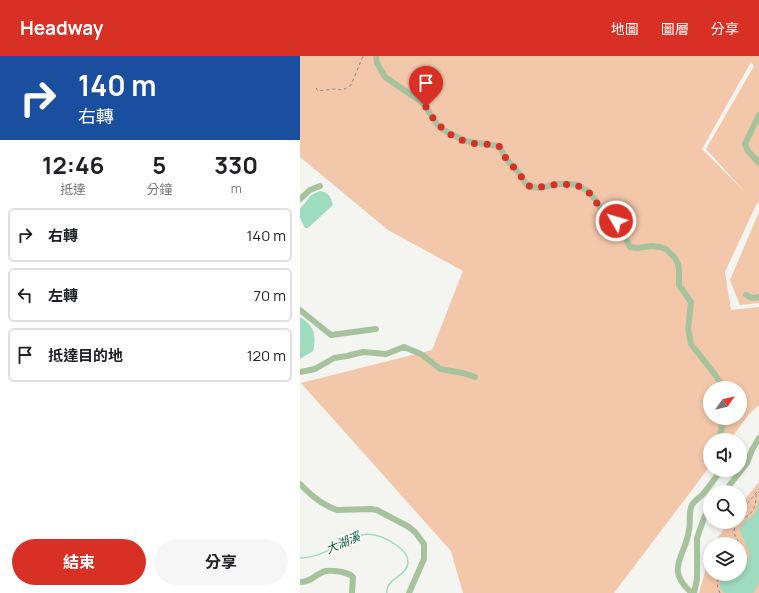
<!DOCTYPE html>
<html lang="zh-TW">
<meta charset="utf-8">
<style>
:root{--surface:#fff;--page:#f6f6f6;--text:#202124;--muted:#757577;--line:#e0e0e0;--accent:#d93025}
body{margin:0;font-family:Manrope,"Noto Sans TC",sans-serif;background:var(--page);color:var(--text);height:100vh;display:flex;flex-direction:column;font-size:15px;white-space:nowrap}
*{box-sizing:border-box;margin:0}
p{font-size:13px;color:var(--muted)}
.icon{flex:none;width:22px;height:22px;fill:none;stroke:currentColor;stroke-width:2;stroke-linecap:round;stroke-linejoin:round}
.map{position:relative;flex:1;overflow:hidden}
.panel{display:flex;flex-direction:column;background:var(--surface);width:300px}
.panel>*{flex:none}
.guide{background:#1a4fa0;color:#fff;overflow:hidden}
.needle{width:26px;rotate:56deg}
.fabs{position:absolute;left:403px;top:325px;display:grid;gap:8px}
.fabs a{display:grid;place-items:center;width:44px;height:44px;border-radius:50%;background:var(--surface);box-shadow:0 2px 6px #0003;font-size:20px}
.pin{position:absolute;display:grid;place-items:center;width:34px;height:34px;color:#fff;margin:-41px -17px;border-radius:50% 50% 50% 0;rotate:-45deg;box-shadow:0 0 4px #0007}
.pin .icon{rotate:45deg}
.me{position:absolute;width:44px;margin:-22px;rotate:308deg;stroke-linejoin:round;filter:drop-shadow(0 0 3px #0008)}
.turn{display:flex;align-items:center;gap:14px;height:84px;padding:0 12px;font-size:18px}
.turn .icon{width:52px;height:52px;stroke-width:2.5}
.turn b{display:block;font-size:28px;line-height:34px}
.eta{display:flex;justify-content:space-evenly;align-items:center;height:68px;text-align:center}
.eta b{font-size:24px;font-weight:700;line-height:28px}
.action{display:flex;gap:8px;margin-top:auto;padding:8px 12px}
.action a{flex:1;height:46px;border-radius:24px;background:var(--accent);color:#fff;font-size:16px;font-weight:700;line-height:46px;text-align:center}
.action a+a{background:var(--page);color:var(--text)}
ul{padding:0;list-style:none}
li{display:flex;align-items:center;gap:12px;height:54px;margin:0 8px 6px;padding:0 4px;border:2px solid var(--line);border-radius:6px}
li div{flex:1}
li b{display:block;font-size:15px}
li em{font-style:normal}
header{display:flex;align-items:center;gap:24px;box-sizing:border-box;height:56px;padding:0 20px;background:var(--accent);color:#fff}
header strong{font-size:19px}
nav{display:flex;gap:22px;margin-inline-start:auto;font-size:14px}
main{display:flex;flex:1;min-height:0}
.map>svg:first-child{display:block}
.green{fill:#f3c7a9;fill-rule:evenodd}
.water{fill:#9fdcbf}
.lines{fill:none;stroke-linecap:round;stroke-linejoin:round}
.stream{stroke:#9fdcbf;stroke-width:1.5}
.path{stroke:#888886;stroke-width:1;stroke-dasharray:3 3;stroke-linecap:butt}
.minor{stroke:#a7c39d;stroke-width:6}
.route{stroke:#d93025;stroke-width:7;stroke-dasharray:0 12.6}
.labels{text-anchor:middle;stroke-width:3;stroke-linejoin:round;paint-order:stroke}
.water-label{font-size:12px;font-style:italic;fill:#0e5a40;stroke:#fffffe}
</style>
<header>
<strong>Headway</strong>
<nav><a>地圖</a><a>圖層</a><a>分享</a></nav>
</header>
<main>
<section class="panel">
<div class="guide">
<div class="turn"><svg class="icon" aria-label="right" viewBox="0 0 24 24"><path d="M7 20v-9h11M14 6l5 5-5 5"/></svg><div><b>140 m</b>右轉</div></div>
</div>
<div class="eta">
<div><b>12:46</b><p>抵達</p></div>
<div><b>5</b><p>分鐘</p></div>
<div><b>330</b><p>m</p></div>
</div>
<ul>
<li><svg class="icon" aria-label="right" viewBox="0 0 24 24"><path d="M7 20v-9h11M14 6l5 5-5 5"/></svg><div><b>右轉</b></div><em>140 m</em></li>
<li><svg class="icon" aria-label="left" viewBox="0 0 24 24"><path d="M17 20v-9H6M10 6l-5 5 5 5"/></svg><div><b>左轉</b></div><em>70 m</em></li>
<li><svg class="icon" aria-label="arrive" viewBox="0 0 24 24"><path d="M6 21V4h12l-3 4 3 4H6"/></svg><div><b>抵達目的地</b></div><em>120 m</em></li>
</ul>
<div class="action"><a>結束</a><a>分享</a></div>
</section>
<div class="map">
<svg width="459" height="537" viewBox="0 0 459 537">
<rect width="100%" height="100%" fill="#f4f4f1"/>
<path class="green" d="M0 0H459V148L457 147 425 216 431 254 459 251V349L449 358 430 384H410V410L314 537H163L151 495 1 327 132 294 163 215 88 174 0 101ZM451 6 454 10 406 93 445 136 402 93ZM410 332H440V362H410Z
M459 156V247L440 249 430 224Z
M459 426V537H399L410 497V518H440V488H414L428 466H440V449Z"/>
<path class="water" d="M20 135C30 137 30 140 33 149L8 172H5L0 162V152L5 147 11 139Z
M0 261C14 269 17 280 13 295L0 303Z
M459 445V527L453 537H424L420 532V524L427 518H440V514L445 510C446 505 449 503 450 498L440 475 441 469C452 460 456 460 459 445Z"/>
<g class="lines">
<path class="stream" d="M0 502C40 501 55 459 96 489 102 493 108 498 108 506 108 520 85 523 87 537"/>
<path class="path" d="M16 32 18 35 34 33 43 34 51 29 63 0
M440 457 459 433
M440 464C453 459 457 450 456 436
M435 466 434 477 439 488
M440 491 441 494 440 497
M420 537C416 530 417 525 420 518"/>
<path class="minor" d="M76 0 77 7 85 21 123 47 137 68 142 73 165 85 199 90 207 104 218 116 227 129 230 131 240 132 258 128H270L277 129 286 134 296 144 305 160 319 168 330 191 337 192 352 190 360 191 366 193 375 202 378 208 379 214V229L391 246 388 273 391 288 416 320 423 332
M459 59 445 88 448 95 459 107
M0 143 10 134 20 130
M446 239 452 242 459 241
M0 254 31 279 76 273
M0 316 15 313 34 302 47 300 63 296 86 298 104 291 121 298 140 313 163 317 175 321
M419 384 424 362
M0 428C11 439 22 449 37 454L71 453 77 454 109 471 115 476 124 488V503L109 537
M424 436 447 407 452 394 459 382
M0 526C11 527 16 517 26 515 31 514 36 515 42 516 46 517 50 518 53 521L52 537
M392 537C364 513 385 502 389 474 391 466 388 456 392 449 394 445 399 442 403 438 409 431 415 422 421 414
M394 537 397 523V482L404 462 410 453"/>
</g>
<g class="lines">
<path class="route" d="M126 51C138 72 152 84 177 88 185 88 192 88 199 90L207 104 218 116 227 129 234 132 258 128 277 129 291 138 305 160 316 165"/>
</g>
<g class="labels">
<g class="water-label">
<text transform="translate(43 487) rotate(-23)" y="4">大湖溪</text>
</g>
</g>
</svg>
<div class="fabs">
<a><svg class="needle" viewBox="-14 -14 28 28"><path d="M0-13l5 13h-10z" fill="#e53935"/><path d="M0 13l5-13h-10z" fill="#757577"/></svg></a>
<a><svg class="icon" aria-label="sound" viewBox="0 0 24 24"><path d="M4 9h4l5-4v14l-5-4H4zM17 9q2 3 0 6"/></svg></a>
<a><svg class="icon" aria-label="search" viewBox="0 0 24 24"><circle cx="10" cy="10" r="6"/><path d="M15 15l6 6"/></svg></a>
<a><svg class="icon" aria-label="layers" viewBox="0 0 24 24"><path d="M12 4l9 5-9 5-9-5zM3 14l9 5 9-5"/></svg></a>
</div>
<div class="pin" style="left:126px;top:51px;background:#d93025"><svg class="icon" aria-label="arrive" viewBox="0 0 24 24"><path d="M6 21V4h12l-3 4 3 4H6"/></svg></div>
<svg class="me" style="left:316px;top:165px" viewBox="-20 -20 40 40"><circle r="17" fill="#d93025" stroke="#fff" stroke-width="3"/><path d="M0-11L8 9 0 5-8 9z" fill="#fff"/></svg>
</div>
</main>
